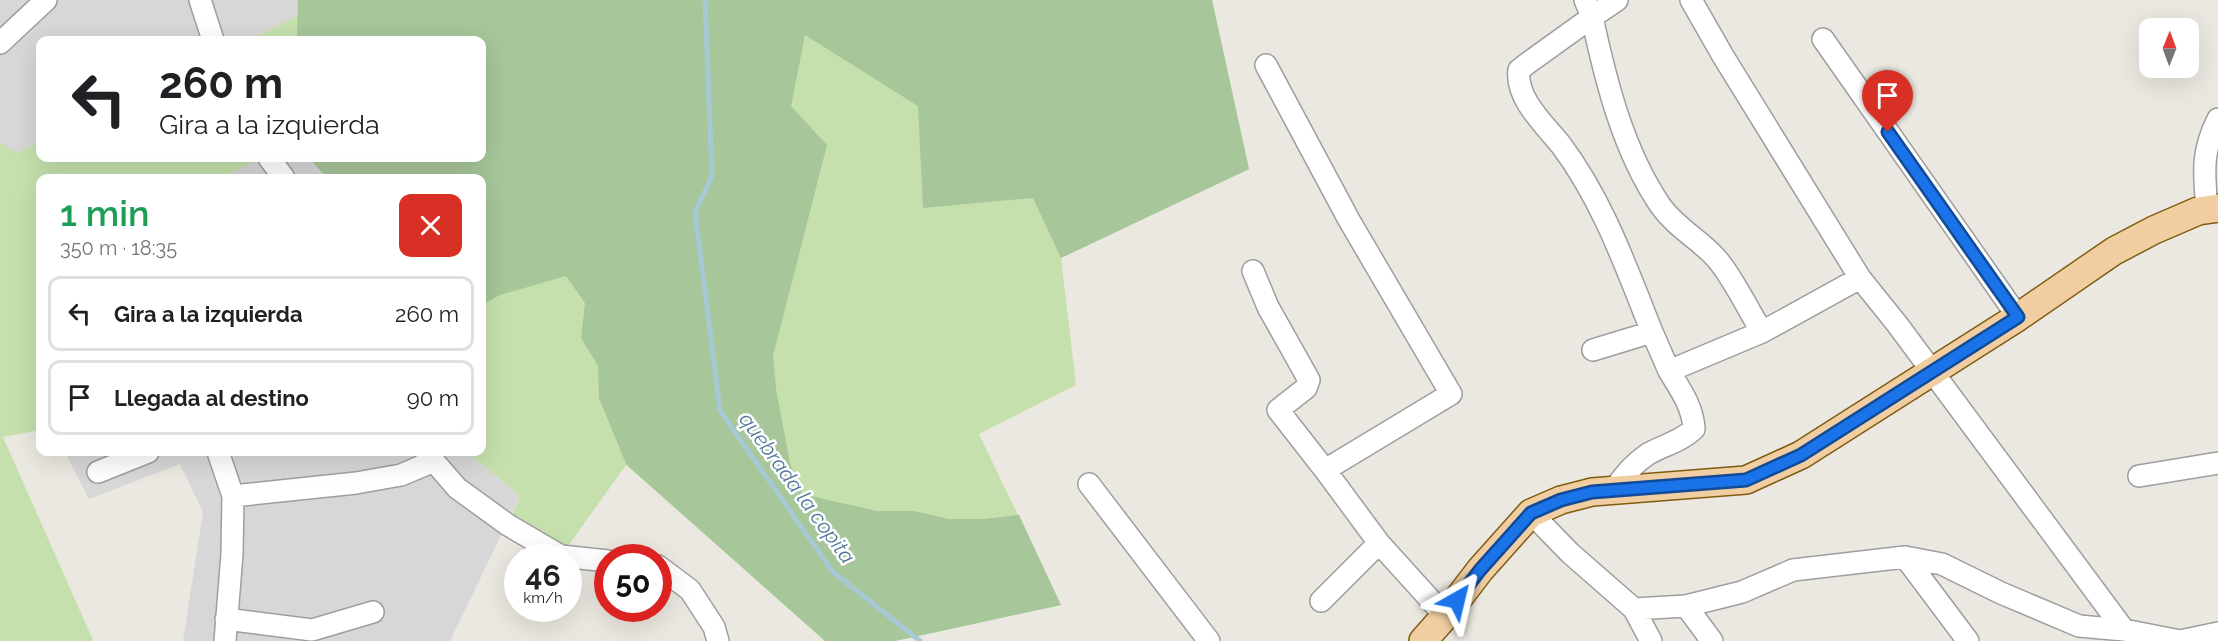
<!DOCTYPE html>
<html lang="es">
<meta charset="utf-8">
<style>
:root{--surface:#fff;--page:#f2f2f2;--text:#202124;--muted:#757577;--line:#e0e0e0}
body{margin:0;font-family:Raleway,sans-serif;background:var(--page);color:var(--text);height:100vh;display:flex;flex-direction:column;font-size:22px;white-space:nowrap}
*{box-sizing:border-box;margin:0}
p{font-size:20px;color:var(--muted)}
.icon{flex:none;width:33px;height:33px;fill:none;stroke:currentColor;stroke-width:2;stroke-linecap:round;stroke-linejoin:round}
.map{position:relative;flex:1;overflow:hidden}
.sheet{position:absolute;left:36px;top:174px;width:450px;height:282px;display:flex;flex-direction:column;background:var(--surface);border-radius:12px;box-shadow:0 6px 24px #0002}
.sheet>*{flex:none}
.banner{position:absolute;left:36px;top:36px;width:450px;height:126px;border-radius:12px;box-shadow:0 6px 24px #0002;background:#fff;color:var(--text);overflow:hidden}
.needle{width:39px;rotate:1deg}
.buttons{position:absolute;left:2139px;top:18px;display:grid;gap:12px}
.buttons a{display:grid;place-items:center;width:60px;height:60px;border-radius:12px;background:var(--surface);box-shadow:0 6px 24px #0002;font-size:30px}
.speed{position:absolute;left:504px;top:544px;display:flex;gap:12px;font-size:30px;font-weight:700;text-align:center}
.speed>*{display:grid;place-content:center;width:78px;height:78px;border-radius:50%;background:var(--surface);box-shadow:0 6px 24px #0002;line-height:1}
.speed small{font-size:15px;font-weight:400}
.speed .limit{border:9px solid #d22;background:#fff;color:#111}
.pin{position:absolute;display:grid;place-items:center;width:51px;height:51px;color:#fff;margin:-62px -26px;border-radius:50% 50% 50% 0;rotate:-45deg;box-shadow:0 0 6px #0007}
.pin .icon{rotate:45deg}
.me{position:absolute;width:66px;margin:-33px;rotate:37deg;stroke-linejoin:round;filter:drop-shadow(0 0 4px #0008)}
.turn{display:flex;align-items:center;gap:21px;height:126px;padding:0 24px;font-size:27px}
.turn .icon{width:78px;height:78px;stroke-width:2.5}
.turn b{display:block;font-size:42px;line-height:51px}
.round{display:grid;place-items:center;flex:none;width:63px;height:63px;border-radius:12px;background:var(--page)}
.head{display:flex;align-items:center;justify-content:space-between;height:102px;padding:0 24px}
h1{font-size:36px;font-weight:600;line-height:45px;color:#1e9e55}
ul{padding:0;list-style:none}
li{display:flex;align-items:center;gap:18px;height:75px;margin:0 12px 9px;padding:0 12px;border:3px solid var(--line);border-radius:12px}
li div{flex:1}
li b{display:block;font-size:22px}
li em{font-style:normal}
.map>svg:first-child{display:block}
.residential{fill:#d8d7d7}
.grass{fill:#c5e0ac}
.forest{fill:#a7c69a}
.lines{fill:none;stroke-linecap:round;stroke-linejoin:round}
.stream{stroke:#a6c9d4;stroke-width:5}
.minor-casing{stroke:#9e9e9e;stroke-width:24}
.major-casing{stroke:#805c11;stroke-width:30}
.minor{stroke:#fff;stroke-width:21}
.major{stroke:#f0cea1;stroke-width:27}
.route-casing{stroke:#114b97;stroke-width:15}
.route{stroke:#1a73e8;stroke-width:10}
.labels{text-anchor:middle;stroke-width:5;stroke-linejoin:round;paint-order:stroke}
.water-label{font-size:21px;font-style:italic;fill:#53789e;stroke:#fff}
</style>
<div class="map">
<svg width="2218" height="641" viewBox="0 0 2218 641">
<rect width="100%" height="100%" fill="#ebe8e1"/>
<path class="residential" d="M0 0H298L297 16 248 40H40V142L17 154 0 142Z
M262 158H309L327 178H221Z
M65 452H467L520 496 450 641H183L203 512 180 464 89 499Z"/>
<path class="grass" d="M298 0H1212L1249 169 1061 258 1076 385 979 434 1061 605 895 641H825L626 465 561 556 508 525 520 496 467 452H482V178H327L309 158H482V40H248L297 16Z
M0 142 17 153 40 142V158H262L221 178H40V430L3 437 93 640 91 641H0Z"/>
<path class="forest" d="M298 0H1212L1249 169 1061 258 1033 198 923 208 918 106 805 35 791 106 827 145 773 356 776 389 790 463 802 494 877 511H914L949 519H984L1019 515 1061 605 895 641H825L626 464 599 398 598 366 581 338 585 303 566 276 500 295 482 305V178H327L309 158H482V40H297Z"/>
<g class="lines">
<path class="stream" d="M705 0 712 176 695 212 720 411 833 572 920 641"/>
<g class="minor-casing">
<path id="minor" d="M200 0 213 40
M1585 0 1592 17 1528 63 1519 70C1515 98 1545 125 1561 145 1603 201 1626 267 1652 332
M1617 0 1592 17C1606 82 1623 150 1660 205 1675 227 1699 239 1716 258 1733 277 1748 310 1762 332
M1691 0 1723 56 1860 278 1897 324 2124 630
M1823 39 2018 317
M0 43 46 0
M1266 65 1349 220 1451 394 1325 470 1379 543 1445 616
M269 158 284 178
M2207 209C2204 174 2201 152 2218 119
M1253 271 1268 307 1309 380 1306 388 1278 410 1325 470
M1593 350 1652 332 1669 371 1762 332 1860 278
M218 452 233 496
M426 452 457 488 508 525 561 556 608 561
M98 472 148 452
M2139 476 2218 463
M1089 484 1209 641
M1613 492C1622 477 1633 464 1648 454 1664 445 1680 442 1694 429 1693 407 1680 389 1669 371
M1531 513 1570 553 1634 609 1686 606 1742 592 1793 570 1905 557 1942 564 2001 593 2079 626 2124 630 2180 641 2218 633
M1905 557 1968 641
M658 566 690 590 714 627 718 641
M1321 601 1379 543
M1686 606 1712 641
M1634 609 1651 641
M226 619 312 630 373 612
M225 641 232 554 233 496 356 483 401 475 434 461"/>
</g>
<g class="major-casing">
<path id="major" d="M1423 641 1445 616 1480 570 1531 513 1561 500 1592 492 1746 480 1801 455 2018 317 2114 251 2154 230 2198 211 2218 208"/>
</g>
<use href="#minor" class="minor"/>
<use href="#major" class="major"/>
</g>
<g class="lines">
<g class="route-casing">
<path id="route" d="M1457 600 1480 570 1531 513 1561 500 1592 492 1746 480 1801 455 2018 317 1888 132"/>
</g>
<use href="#route" class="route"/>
</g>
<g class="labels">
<g class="water-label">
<text transform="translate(797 488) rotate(54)" y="7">quebrada la copita</text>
</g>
</g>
</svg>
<div class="buttons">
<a><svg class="needle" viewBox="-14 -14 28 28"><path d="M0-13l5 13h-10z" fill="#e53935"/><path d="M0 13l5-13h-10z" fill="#757577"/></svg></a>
</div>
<div class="speed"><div>46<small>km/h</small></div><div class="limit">50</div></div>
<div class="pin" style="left:1888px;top:132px;background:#d93025"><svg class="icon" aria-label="arrive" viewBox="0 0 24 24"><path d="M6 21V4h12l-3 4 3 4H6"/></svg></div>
<svg class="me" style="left:1457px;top:600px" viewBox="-20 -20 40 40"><path d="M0-17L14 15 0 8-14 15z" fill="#1a73e8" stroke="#fff" stroke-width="4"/></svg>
<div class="banner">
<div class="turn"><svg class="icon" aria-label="left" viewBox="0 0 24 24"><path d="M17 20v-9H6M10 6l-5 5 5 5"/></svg><div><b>260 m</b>Gira a la izquierda</div></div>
</div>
<section class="sheet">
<div class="head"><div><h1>1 min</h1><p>350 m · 18:35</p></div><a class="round" style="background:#d93025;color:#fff"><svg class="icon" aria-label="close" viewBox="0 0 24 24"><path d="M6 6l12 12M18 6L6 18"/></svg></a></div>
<ul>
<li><svg class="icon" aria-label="left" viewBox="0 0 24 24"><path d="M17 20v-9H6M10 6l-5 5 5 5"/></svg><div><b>Gira a la izquierda</b></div><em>260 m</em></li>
<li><svg class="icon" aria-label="arrive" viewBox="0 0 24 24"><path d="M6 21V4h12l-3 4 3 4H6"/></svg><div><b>Llegada al destino</b></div><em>90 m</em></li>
</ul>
</section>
</div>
